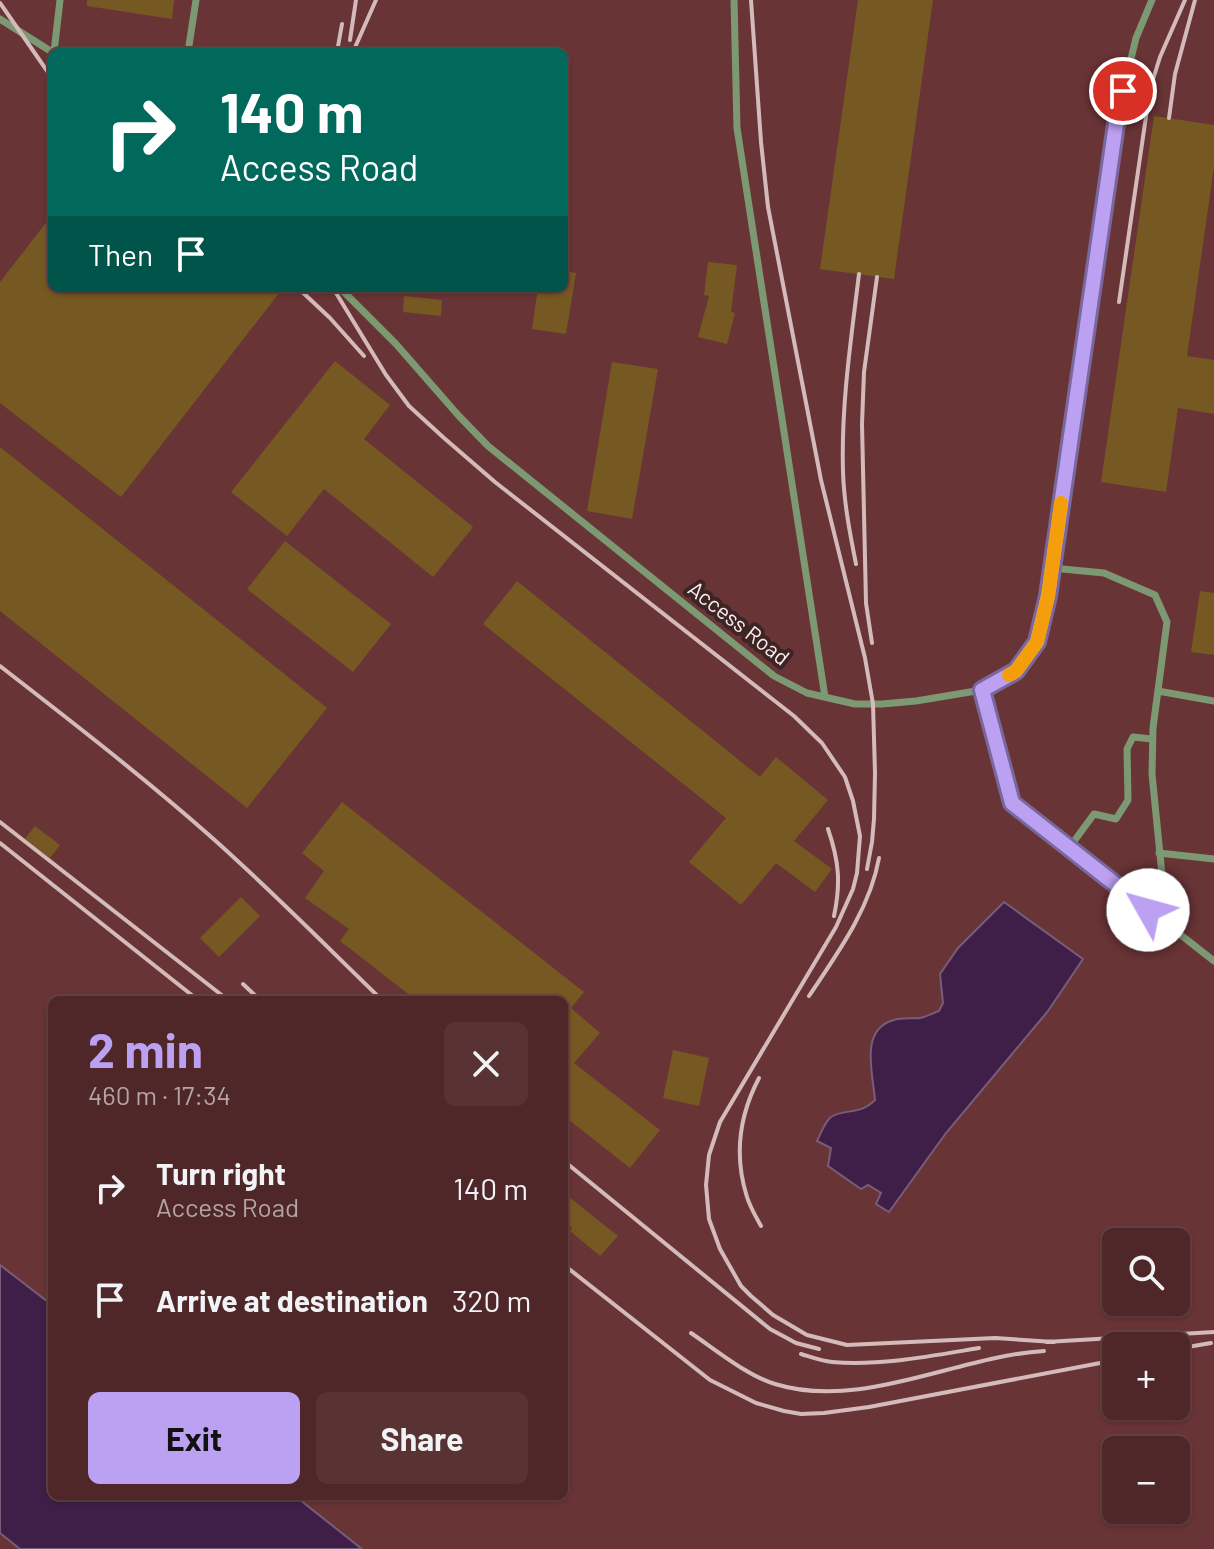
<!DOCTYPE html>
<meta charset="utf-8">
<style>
:root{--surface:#4f2728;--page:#593334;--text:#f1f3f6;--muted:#b3a5a8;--line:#664445;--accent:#bca0f2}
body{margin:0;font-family:Barlow,sans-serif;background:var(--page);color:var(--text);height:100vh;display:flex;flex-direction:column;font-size:30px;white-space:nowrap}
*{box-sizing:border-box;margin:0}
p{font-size:26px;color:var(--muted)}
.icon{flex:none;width:44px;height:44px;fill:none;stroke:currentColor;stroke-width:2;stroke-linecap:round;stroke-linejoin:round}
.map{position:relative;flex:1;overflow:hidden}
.panel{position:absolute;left:48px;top:996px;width:520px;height:504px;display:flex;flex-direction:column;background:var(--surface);border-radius:12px;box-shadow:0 2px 6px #0004,0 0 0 2px var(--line)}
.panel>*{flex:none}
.hud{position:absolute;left:48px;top:48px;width:520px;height:244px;border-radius:12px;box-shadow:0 2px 6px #0004,0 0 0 2px var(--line);background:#00695c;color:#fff;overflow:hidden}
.fabs{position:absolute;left:1102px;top:1228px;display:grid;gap:16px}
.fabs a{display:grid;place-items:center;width:88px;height:88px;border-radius:12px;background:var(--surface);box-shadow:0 2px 6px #0004,0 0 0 2px var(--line);font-size:40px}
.pin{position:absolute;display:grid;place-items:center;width:68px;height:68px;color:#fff;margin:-34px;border:4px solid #fff;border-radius:50%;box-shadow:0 2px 8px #0007}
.me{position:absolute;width:88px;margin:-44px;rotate:308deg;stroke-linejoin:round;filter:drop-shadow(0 0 6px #0008)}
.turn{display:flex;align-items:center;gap:28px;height:168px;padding:0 40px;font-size:36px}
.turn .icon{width:104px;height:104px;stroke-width:2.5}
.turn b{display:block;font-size:56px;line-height:68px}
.then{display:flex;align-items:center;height:76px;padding:0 40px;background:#0003;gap:16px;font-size:30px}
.round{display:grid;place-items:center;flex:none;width:84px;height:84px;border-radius:12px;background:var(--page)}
.headline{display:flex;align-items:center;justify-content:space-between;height:136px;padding:0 40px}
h1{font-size:48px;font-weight:700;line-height:60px;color:var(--accent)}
.cta{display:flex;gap:16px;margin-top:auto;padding:16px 40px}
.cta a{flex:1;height:92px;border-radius:12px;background:var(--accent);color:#111;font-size:32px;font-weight:700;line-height:92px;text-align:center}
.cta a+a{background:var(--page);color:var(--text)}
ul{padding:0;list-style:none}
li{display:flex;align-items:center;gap:24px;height:112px;padding:0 40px}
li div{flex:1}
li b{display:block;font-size:30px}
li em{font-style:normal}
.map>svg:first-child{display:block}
.water{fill:#3f1f48;stroke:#785d7a;stroke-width:2}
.building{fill:#765823}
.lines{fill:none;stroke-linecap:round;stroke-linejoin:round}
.lane{stroke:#7d9974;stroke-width:7}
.rail{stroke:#d4bbbb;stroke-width:4}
.route-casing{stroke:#7a689d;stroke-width:20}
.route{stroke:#bca0f2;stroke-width:14}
.slow{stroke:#f59e0b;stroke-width:14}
.labels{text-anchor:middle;stroke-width:8;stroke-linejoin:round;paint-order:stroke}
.street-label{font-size:22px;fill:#fdefee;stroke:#3d2525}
</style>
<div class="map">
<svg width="1214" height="1549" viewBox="0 0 1214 1549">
<rect width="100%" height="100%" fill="#693436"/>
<path class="water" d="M1004 902 1083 959 1048 1011 946 1133 889 1212 876 1204 881 1193 868 1185 861 1189 828 1166 831 1148 817 1141C821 1133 824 1123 831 1117 845 1108 859 1116 875 1100 873 1074 859 1029 894 1020 902 1017 912 1019 920 1018 926 1017 933 1013 939 1011L943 1003 940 974 958 948Z
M0 1265 52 1305V1496H295L362 1549H20L0 1533Z"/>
<path class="building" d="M87 0H174L172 19 87 6Z
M858 0H933L894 279 820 269Z
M1154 116 1214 125V167L1187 356 1214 360V414L1178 408 1166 492 1101 482Z
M52 215V288H283L121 497 0 403V282Z
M708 262 737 265 731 312 735 313 727 344 698 337 709 296 704 295Z
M564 271 576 273 566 334 532 329 538 288H564Z
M404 296 442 300 441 316 403 312Z
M335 361 390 405 364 439 473 527 433 577 324 489 287 536 231 492Z
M612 362 658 369 632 519 587 511Z
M0 447 327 708 247 808 0 611Z
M285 541 391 624 353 672 247 589Z
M517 581 760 777 776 757 828 800 794 841 832 869 815 892 776 863 741 905 689 862 726 818 483 624Z
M1200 591 1214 593V655L1191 652Z
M342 802 584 992 571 1008 600 1033 574 1063 660 1130 630 1168 564 1116V1000H416L340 941 349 929 305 898 324 871 302 853Z
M35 826 60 845 50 858 25 839Z
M241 897 260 916 219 957 200 938Z
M673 1050 709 1058 699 1106 663 1098Z
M564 1193 618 1236 600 1256 570 1231 572 1228 564 1222Z"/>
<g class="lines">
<path class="lane" d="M734 0 737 128 825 697
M0 19 52 52
M54 52 60 0
M188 52 196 0
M340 288 396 344 458 415 488 446 774 676 807 693 855 704H882L916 701 982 690 1016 671 1037 642 1048 596 1117 117 1136 38 1152 0
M1052 568 1104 573 1155 595 1167 622 1153 728 1152 774 1167 925
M982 690 1012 803 1214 961
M1158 691 1214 701
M1069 848 1094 814 1116 819 1128 800 1127 749 1133 737 1152 739
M1159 853 1214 859"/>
<path class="rail" d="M751 0 761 142 768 207 821 480 865 658 873 704 875 773 874 819 872 842 867 869
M0 3 52 78
M350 40 356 0
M337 52 342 24
M353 52 376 0
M1169 118 1175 74 1195 0
M298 288 330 318 364 356
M333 288 386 375 409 406 444 438 495 482 794 716 822 743 845 777 853 801 860 836 857 873 853 889 836 927 720 1122 709 1155 706 1185 709 1219 720 1249 741 1286 751 1296 773 1315 807 1335 847 1345 995 1338 1054 1342
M1119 302 1150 89 1160 57 1185 0
M856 564C850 534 844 503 843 472 841 405 851 340 859 274
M872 643 866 603 862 424 864 372 877 277
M0 666C71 721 142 776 209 835 269 888 325 945 382 1000
M0 822 228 1000
M828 829C839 861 841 883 834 916
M0 843 198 1000
M243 984 260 1000
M809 996C837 954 870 909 879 858
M759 1078C739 1116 734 1156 747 1197 750 1207 756 1217 761 1226
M564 1161 770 1329 796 1343 819 1349
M564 1265 710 1380 756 1403 784 1411 801 1414 824 1413 869 1407 1116 1360
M691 1333C716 1350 746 1375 775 1384 862 1411 957 1356 1044 1351
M1046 1342 1214 1332
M1176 1349 1211 1343
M801 1354C811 1357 821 1361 832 1362 881 1366 931 1356 979 1348"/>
</g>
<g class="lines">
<g class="route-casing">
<path id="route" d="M1123 91 1117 117 1048 596 1037 642 1016 671 982 690 1012 803 1148 910"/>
</g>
<use href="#route" class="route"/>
<path class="slow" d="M1009 675 1016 671 1037 642 1048 596 1061 503"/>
</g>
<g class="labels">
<g class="street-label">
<text transform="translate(739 623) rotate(38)" y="8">Access Road</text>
</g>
</g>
</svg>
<div class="fabs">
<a><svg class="icon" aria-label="search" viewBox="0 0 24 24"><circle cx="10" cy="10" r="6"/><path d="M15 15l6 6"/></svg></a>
<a>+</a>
<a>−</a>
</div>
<div class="pin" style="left:1123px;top:91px;background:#d93025"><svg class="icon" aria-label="arrive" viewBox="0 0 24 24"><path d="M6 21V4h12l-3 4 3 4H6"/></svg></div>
<svg class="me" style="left:1148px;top:910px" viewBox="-20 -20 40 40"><circle r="19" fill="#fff"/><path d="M0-13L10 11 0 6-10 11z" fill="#bca0f2"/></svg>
<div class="hud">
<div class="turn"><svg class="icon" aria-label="right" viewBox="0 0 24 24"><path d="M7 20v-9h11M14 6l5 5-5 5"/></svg><div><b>140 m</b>Access Road</div></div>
<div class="then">Then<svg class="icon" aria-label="arrive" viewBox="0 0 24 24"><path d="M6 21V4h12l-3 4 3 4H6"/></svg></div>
</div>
<section class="panel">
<div class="headline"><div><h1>2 min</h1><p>460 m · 17:34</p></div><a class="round"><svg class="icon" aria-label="close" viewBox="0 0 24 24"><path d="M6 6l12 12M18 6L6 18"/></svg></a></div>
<ul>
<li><svg class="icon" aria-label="right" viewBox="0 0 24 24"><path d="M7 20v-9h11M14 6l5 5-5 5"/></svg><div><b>Turn right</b><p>Access Road</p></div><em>140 m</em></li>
<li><svg class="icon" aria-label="arrive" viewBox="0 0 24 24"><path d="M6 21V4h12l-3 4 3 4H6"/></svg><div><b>Arrive at destination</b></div><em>320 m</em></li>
</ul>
<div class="cta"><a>Exit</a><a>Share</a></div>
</section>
</div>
